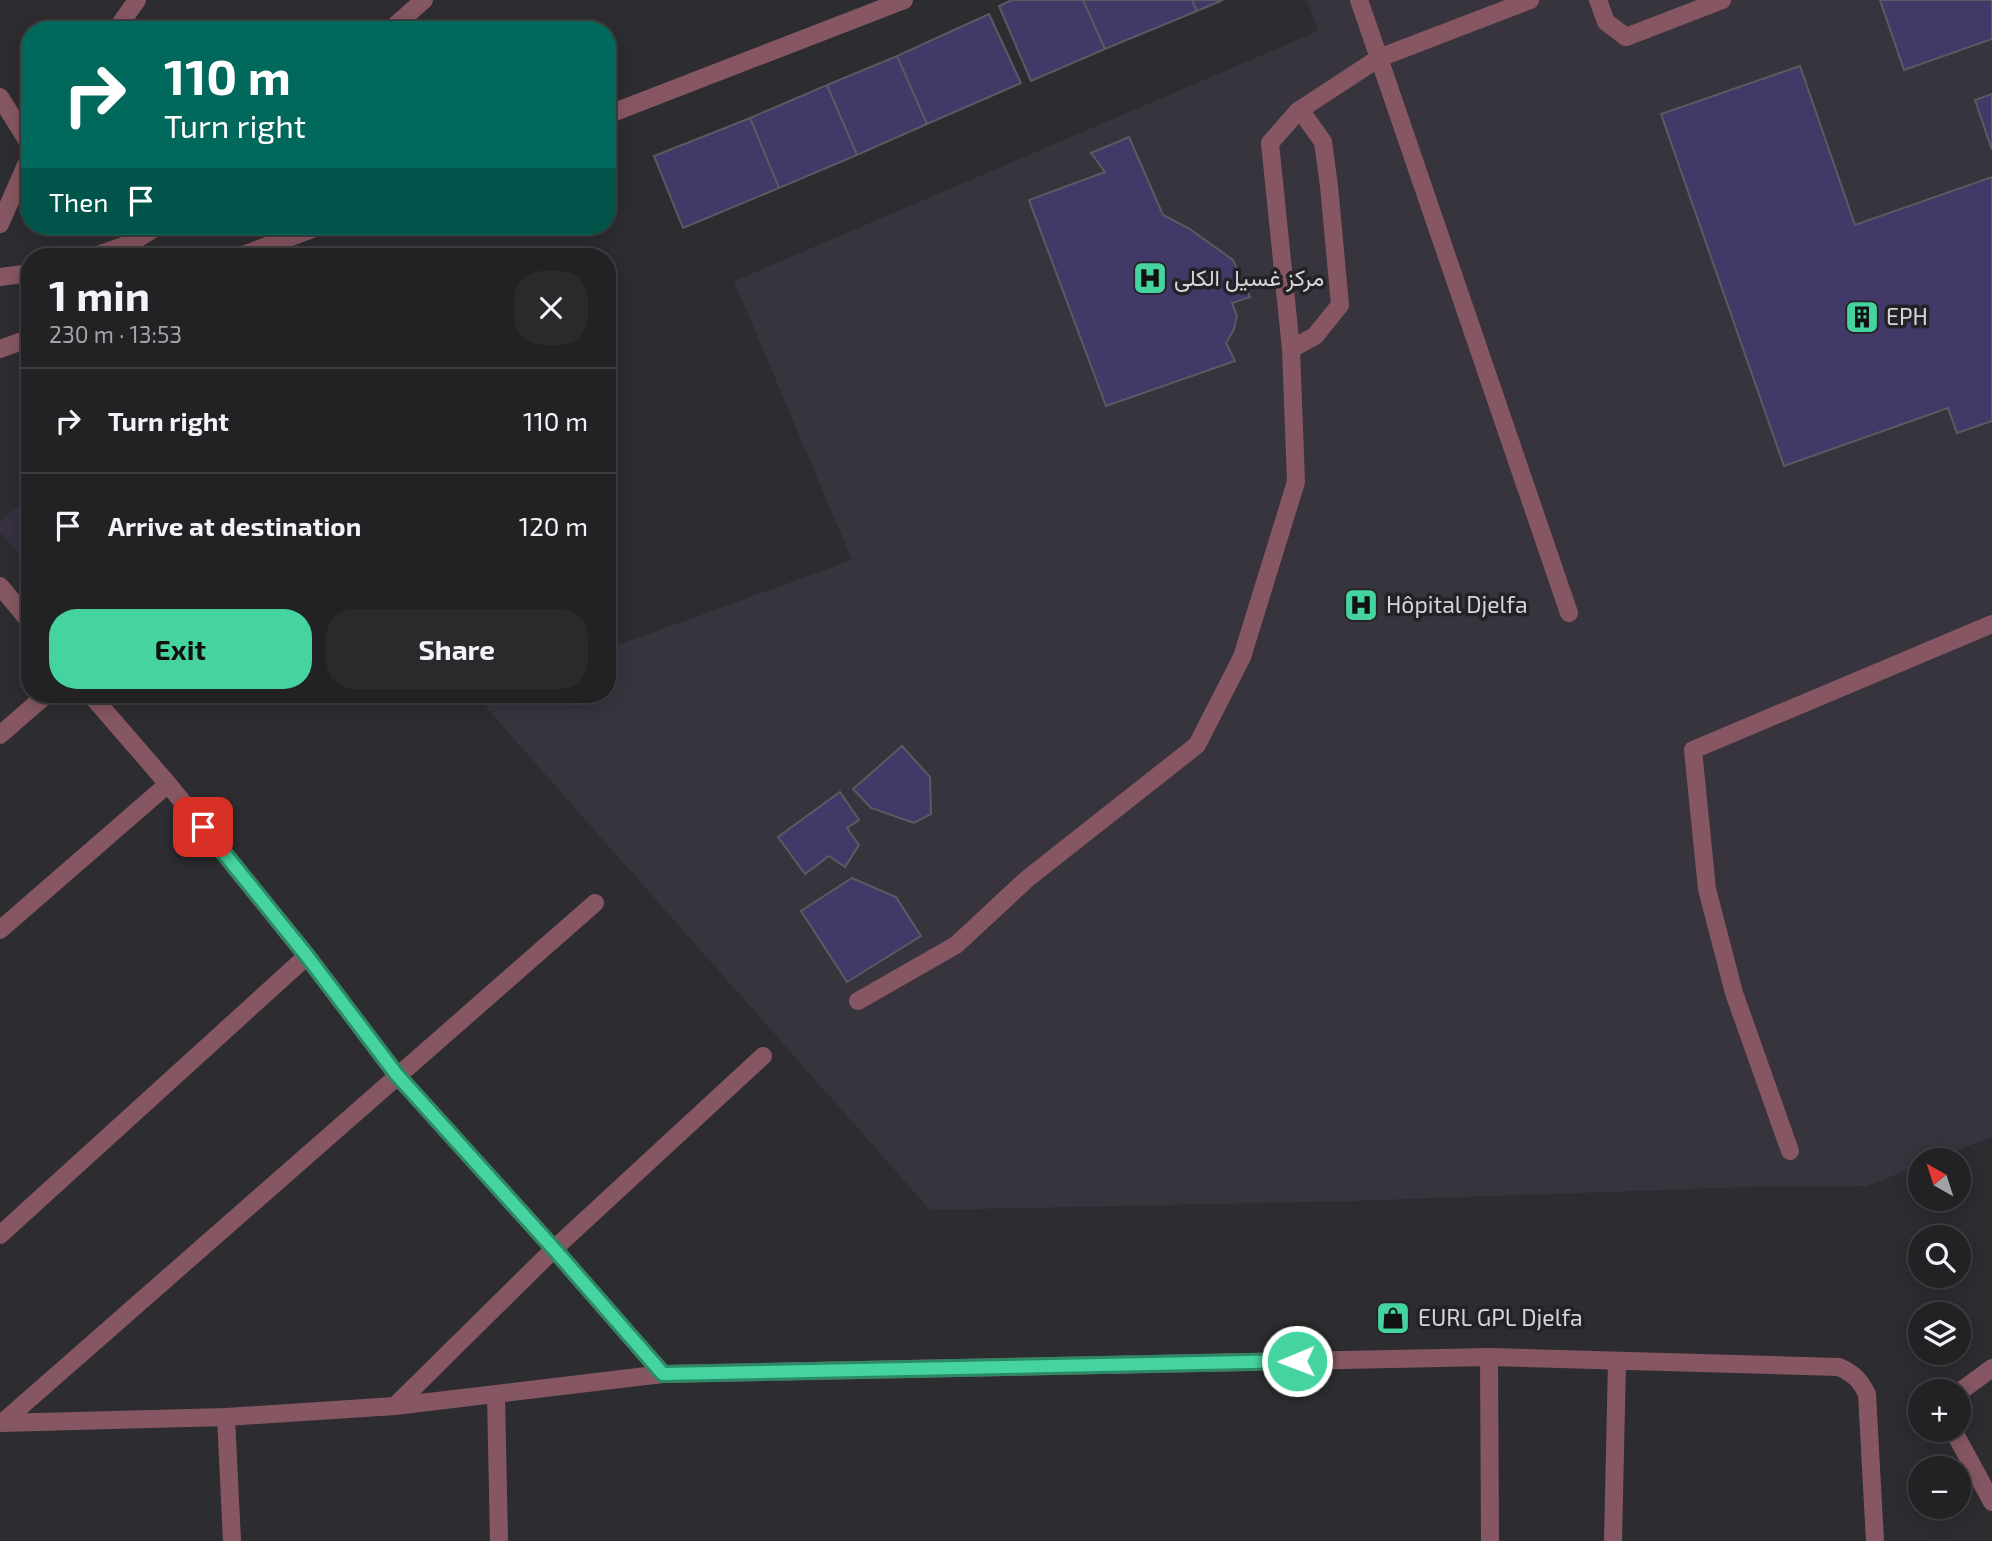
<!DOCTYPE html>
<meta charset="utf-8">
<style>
:root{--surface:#222124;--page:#2a292c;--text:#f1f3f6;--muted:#a2a3a6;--line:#3f3e41;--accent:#45d49f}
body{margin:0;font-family:"Exo 2",Vazirmatn,sans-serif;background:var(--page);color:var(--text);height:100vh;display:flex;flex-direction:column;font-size:26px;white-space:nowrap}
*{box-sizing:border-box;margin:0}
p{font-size:23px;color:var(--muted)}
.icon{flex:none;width:38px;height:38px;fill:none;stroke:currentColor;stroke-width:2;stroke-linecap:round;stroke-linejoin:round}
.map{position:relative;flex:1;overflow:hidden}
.side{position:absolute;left:21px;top:248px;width:595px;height:455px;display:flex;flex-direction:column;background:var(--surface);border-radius:28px;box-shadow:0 4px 18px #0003,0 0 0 2px var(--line)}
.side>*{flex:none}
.hud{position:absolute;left:21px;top:21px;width:595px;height:214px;border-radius:28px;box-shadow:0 4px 18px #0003,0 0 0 2px var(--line);background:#00695c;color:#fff;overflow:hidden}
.needle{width:46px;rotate:321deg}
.controls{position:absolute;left:1908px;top:1148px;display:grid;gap:14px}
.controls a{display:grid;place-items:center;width:63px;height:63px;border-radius:50%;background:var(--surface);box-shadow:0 4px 18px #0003,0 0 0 2px var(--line);font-size:35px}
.pin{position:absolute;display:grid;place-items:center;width:60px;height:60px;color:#fff;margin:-30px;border-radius:14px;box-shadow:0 4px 10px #0006}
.me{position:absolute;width:77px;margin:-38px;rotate:269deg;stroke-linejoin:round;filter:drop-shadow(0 0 5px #0008)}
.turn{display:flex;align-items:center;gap:24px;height:147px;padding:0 28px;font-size:32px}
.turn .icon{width:91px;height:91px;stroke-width:2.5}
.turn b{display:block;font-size:49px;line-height:60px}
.then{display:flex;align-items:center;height:66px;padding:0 28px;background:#0003;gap:14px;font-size:26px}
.round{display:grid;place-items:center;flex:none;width:74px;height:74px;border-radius:28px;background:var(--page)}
.head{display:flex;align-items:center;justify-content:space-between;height:119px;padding:0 28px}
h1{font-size:42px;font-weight:700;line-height:52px}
.button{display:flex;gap:14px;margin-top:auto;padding:14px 28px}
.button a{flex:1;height:80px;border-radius:28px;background:var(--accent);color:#111;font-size:28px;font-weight:700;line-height:80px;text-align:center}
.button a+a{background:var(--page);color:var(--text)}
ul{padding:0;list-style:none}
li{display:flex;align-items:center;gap:21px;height:105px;padding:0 28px;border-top:2px solid var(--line)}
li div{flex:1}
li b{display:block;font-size:26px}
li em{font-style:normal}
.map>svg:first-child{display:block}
.built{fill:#37343e}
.education{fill:#373141}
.building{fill:#423969;stroke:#5b5a60;stroke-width:2}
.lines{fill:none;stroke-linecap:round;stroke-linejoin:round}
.minor{stroke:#865762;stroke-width:18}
.route-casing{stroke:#2d8a67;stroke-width:18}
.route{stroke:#45d49f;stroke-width:12}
.labels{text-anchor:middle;stroke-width:7;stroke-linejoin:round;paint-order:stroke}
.poi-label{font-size:23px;fill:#d5d4d7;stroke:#242227;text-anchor:start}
</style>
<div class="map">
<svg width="1992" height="1541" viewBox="0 0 1992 1541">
<rect width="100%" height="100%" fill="#2d2c30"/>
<path class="built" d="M1307 0H1992V1137L1932 1160H1920V1165L1867 1186 1748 1187 1352 1201 930 1210 476 696 481 695H607V649L852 560 734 281 1318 31Z"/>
<path class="education" d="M30 496V567L0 532V521Z"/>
<path class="building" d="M1012 0H1083L1105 49 1031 81 999 6Z
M1083 0H1192L1197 11 1105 49Z
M1192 0H1223L1197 11Z
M1880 0H1992V39L1904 70Z
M989 14 1021 83 927 124 897 56Z
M897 56 927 124 857 155 827 85Z
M1800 66 1855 225 1992 177V421L1957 433 1948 408 1784 466 1661 114Z
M827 85 857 155 779 188 750 118Z
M1992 94V150L1975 100Z
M750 118 779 188 683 228 654 156Z
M1129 137 1163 215 1190 229 1233 260 1250 297 1232 303 1237 316 1234 329 1226 343 1235 361 1106 406 1029 200 1105 172 1091 153Z
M902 746 930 777 931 814 914 823 871 808 853 789Z
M840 792 859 820 847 828 859 845 845 867 829 856 805 874 778 837Z
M852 878 896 897 921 936 847 982 801 911Z"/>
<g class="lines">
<path class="minor" d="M1359 0 1379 58 1530 0
M1598 0 1606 22 1626 37 1722 0
M116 30 137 0
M390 30 424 0
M0 97 30 145
M1298 111 1306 118 1323 142 1329 186 1340 305 1315 336 1291 349 1270 143 1298 111 1379 58 1569 613
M607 115 904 0
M0 224 30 156
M92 257 129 244 158 226
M238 257 320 226
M0 277 30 273
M0 349 30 338
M0 586 30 622
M91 695 168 784
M0 735 46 695
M0 930 168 784 307 956 397 1075 554 1249 663 1374
M858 1001 956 945 1027 879 1197 745 1242 657 1296 482 1291 349
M1790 1151 1734 993 1707 889 1693 750 1992 624
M0 1235 307 956
M1489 1357 1490 1541
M1958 1393 1992 1368
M496 1395 499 1541
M395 1406 554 1249 763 1056
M226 1417 232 1541
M0 1423 226 1417 395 1406 663 1374 1489 1357 1839 1367C1854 1374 1860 1380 1867 1394L1875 1541
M2 1423 595 903
M1953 1430 1992 1502
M1613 1541 1617 1361"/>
</g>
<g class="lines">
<g class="route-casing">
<path id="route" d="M203 827 307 956 397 1075 554 1249 663 1374 1297 1361"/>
</g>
<use href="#route" class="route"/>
</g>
<defs>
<g id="hospital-square" transform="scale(1.75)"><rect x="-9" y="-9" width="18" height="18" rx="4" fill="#45d49f" stroke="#242227"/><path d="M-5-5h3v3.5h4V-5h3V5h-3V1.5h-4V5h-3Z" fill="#111"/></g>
<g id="building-square" transform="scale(1.75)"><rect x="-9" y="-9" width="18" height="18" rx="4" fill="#45d49f" stroke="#242227"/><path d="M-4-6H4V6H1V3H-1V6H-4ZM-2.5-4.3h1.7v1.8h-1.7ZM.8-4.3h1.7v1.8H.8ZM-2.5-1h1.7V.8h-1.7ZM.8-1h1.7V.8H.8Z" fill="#111"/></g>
<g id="shop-square" transform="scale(1.75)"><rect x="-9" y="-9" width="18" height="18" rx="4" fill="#45d49f" stroke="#242227"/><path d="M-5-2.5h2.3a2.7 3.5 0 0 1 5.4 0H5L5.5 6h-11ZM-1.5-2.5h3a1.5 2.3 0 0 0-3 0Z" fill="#111"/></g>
</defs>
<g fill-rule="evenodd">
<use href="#hospital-square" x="1150" y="278"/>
<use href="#building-square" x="1862" y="317"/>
<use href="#hospital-square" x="1361" y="605"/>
<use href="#shop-square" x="1393" y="1318"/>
</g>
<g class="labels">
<g class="poi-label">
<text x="1174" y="286">مركز غسيل الكلى</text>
<text x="1886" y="325">EPH</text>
<text x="1386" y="613">Hôpital Djelfa</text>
<text x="1418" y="1326">EURL GPL Djelfa</text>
</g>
</g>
</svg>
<div class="controls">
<a><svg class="needle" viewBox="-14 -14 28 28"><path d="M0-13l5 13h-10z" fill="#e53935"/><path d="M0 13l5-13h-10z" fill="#a2a3a6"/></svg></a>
<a><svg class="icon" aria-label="search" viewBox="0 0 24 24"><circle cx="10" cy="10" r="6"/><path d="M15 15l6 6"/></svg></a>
<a><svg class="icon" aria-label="layers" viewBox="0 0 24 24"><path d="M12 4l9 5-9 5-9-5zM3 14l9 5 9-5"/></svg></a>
<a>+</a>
<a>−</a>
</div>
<div class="pin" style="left:203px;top:827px;background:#d93025"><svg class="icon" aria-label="arrive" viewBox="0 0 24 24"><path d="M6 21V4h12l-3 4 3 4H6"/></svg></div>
<svg class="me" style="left:1297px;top:1361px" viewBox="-20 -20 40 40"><circle r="17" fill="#45d49f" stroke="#fff" stroke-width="3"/><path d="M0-11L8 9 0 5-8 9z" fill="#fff"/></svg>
<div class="hud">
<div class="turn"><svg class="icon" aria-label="right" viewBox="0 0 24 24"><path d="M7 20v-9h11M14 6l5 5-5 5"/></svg><div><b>110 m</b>Turn right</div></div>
<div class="then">Then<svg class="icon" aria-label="arrive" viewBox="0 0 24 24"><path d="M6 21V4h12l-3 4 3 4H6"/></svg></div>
</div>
<section class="side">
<div class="head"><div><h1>1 min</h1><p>230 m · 13:53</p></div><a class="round"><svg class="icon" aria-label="close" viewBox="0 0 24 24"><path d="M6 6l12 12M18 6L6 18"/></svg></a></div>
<ul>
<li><svg class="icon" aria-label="right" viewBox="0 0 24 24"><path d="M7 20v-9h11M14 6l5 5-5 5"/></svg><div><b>Turn right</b></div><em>110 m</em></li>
<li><svg class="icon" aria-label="arrive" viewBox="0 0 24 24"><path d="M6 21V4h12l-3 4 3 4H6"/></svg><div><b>Arrive at destination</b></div><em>120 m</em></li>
</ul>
<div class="button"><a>Exit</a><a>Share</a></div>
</section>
</div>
